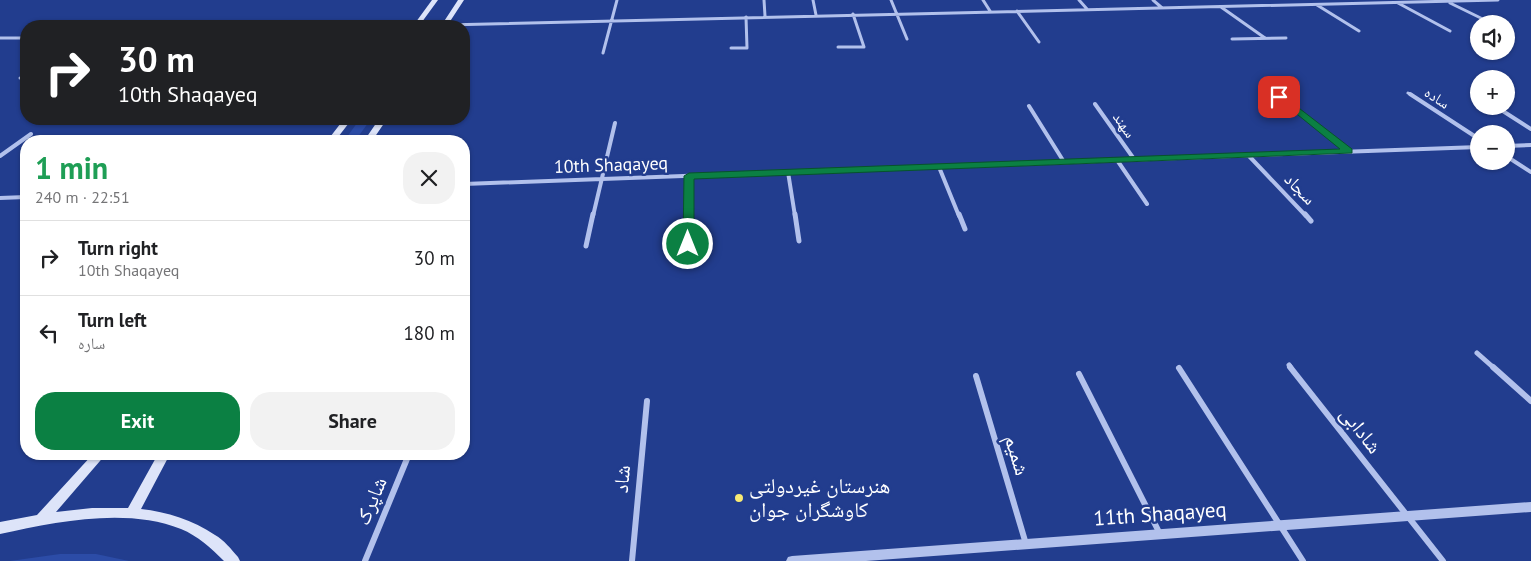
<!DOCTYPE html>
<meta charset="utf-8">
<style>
:root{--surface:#fff;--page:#f2f2f2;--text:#202124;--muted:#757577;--line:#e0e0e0;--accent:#0b8043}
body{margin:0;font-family:"PT Sans","Noto Naskh Arabic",sans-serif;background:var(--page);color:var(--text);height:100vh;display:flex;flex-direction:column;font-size:19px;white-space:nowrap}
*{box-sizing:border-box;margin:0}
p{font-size:16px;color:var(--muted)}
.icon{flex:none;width:28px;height:28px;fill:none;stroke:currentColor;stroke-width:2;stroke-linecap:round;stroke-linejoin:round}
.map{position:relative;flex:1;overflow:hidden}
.sheet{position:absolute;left:20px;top:135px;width:450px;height:325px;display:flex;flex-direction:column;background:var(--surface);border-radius:20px;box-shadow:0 1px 4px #0004}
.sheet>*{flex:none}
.banner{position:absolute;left:20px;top:20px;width:450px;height:105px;border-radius:20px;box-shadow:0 1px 4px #0004;background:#202124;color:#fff;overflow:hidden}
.tools{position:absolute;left:1470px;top:15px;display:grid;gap:10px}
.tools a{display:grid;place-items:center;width:45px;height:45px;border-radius:50%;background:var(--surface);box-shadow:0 1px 4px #0004;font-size:25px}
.pin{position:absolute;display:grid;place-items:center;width:42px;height:42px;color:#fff;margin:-21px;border-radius:10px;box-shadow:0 2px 8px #0006}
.me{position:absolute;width:55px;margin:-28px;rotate:0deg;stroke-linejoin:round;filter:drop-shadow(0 0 4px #0008)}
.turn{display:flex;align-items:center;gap:18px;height:105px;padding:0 15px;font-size:22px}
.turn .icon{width:65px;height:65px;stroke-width:2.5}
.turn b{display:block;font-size:35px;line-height:42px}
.round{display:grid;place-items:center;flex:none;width:52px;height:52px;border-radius:20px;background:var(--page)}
.overview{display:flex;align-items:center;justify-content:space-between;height:85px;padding:0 15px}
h1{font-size:30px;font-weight:700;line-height:38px;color:#1e9e55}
.primary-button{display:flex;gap:10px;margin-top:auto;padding:10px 15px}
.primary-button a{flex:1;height:58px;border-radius:20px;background:var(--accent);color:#fff;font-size:20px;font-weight:700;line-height:58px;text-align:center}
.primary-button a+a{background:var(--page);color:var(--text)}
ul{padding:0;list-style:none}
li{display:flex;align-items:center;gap:15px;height:75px;padding:0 15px;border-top:1px solid var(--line)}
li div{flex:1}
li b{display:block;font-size:19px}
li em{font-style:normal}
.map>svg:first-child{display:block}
.green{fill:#2c4ca7}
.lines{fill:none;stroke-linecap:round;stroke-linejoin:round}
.minor-far3{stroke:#b2c1ec;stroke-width:3}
.minor-far2{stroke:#b2c1ec;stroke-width:4}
.minor-far1{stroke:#b2c1ec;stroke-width:5}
.minor{stroke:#b2c1ec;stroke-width:6}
.tertiary{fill:#b2c1ec;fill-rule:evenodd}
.secondary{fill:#dde4f9;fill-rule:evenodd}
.route{fill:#0b8043;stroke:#07532c}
.poi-dot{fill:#f8ea74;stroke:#223d8e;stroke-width:2}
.labels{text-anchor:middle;stroke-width:5;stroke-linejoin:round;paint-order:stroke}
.far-street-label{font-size:15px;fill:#fff;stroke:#223d8e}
.street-label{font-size:18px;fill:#fff;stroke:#223d8e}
.near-street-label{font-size:21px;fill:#fff;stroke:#223d8e}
.near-poi-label{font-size:21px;fill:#fff;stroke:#223d8e;text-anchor:start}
</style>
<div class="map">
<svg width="1531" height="561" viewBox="0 0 1531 561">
<rect width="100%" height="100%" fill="#223d8e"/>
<path class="green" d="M360 119H371L355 141H344Z
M60 554H96L129 561H10Z"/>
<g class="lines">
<path class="minor-far3" d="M764 0 765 16
M813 0 816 15
M891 0 907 39
M983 0 990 11
M1079 0 1087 9
M1153 0 1161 7
M1398 3 1450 31
M1450 3 1493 24
M1317 5 1359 31
M1221 7 1265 38
M1017 11 1039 42
M445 25 1498 0
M403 26H416
M1506 30 1508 31
M0 38H26
M1232 39 1286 38
M838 47H864L853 14
M731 48H747L746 17
M603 53 617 0
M20 78H26
M1472 91 1478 95
M1408 93 1412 95"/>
<path class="minor-far2" d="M1410 94 1479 139
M1476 94 1479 96
M1279 97 1349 151
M1095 104 1134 159
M1029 106 1064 162
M1495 106 1531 129
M1506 146 1531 145
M1248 155 1306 216
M0 156 31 134
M1506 156 1531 172
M1117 160 1147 204
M939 167 959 216
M788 172 795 216
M464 184 1479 147
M0 198 26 197
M593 216 615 123
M689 216V176"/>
<path class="minor-far1" d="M795 214 799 241
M959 214 965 229
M1305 214 1311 221
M586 246 593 214
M688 260 689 214
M1477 353 1494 368
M1289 365 1291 368"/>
<path class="minor" d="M1290 367 1443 561
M1493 367 1531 401
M1179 368 1303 561
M1079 374 1160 534
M976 376 1026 544
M365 561 409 454
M632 561 647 401"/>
<path class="tertiary" d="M1531 502V512L866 561H786L788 557 792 556Z"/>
<path class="secondary" d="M432 0H438L419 26H413Z
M458 0H464L447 26H441Z
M344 119H352L335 141H327Z
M379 119H387L372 141H364Z
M93 454H106L56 512 92 508H128L158 454H170L141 509C167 512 193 520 215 535 224 540 231 549 238 557L240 561H224C211 548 198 536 181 529 126 507 55 522 0 534V522L37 515Z"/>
</g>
<path class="route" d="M1277 95H1282L1352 149V153L694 179V244L688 247 683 244 684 176 689 173 1340 149 1277 98Z"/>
<circle class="poi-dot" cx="739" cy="498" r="5"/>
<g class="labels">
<g class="far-street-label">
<text transform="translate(1437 98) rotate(33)" y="5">ساده</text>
<text transform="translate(1124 125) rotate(55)" y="5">سهند</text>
</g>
<g class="street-label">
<text transform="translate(611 165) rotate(-2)" y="6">10th Shaqayeq</text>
<text transform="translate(1300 189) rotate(46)" y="6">سجاد</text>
</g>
<g class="near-street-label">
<text transform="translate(1361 430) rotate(52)" y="7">شادابی</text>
<text transform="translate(1017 455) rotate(73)" y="7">شمیم</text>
<text transform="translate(622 479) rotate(-85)" y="7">شاد</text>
<text transform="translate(371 501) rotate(-67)" y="7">شاپرک</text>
<text transform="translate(1160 514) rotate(-4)" y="7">11th Shaqayeq</text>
</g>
<g class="near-poi-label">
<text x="749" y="493">هنرستان غیردولتی<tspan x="749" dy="24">کاوشگران جوان</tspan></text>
</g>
</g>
</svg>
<div class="tools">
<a><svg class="icon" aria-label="sound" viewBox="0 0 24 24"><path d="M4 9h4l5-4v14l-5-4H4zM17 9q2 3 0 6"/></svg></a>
<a>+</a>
<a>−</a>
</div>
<div class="pin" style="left:1279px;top:97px;background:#d93025"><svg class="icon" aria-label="arrive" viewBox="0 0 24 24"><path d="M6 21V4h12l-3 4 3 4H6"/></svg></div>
<svg class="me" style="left:688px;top:244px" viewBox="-20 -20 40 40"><circle r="17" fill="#0b8043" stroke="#fff" stroke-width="3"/><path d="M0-11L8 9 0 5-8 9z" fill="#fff"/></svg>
<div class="banner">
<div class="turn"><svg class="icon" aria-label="right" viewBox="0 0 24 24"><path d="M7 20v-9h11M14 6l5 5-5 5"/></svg><div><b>30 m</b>10th Shaqayeq</div></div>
</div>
<section class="sheet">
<div class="overview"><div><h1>1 min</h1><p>240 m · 22:51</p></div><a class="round"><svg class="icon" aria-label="close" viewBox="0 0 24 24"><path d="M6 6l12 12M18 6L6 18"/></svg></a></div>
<ul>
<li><svg class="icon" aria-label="right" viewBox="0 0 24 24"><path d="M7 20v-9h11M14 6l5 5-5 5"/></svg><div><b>Turn right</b><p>10th Shaqayeq</p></div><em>30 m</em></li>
<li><svg class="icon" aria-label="left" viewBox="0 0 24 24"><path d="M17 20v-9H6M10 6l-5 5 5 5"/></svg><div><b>Turn left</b><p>ساره</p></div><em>180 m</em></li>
</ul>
<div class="primary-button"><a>Exit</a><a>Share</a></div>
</section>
</div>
